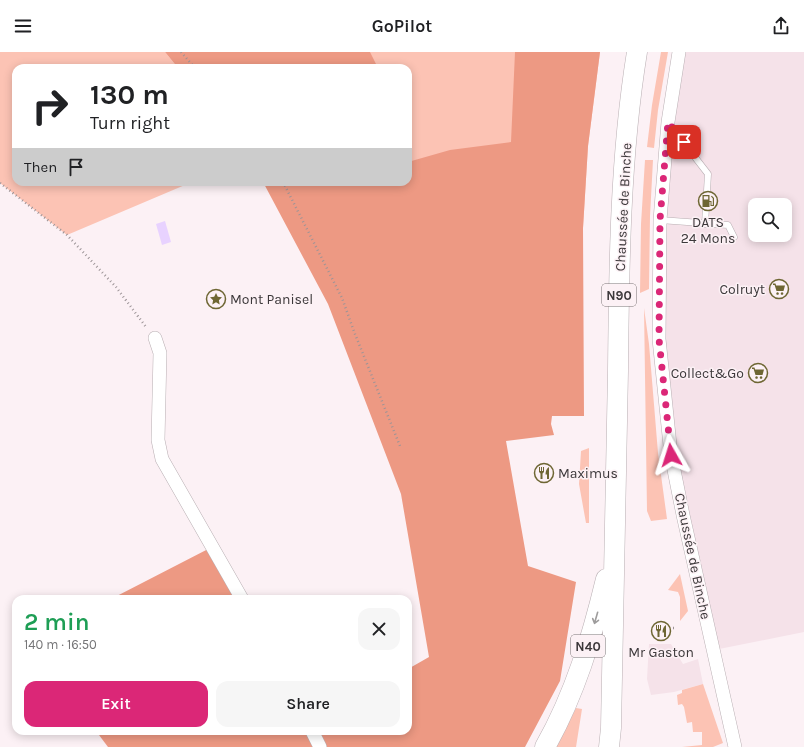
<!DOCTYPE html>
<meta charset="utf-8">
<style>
:root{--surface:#fff;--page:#f6f6f6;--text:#202124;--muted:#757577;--accent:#db2777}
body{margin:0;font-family:Karla,sans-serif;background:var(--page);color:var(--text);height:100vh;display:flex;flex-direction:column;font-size:15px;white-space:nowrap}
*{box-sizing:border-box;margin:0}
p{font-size:13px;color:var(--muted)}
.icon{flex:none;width:22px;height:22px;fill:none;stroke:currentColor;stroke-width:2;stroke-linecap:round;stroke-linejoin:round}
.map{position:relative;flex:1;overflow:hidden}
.sheet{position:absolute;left:12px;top:543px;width:400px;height:140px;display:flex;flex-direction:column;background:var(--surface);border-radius:12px;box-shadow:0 2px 10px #0003}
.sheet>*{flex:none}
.hud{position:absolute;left:12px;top:12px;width:400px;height:122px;border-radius:12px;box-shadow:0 2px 10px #0003;background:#fff;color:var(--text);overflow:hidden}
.controls{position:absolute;left:748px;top:146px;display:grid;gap:8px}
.controls a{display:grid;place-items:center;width:44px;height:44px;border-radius:8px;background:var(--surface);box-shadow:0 2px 10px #0003;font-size:20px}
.pin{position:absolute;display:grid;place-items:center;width:34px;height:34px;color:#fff;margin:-17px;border-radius:8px;box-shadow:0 2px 6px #0006}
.me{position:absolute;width:44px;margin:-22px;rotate:354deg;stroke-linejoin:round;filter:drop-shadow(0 0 3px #0008)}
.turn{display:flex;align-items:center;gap:14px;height:84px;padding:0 12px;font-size:18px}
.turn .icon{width:52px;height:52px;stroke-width:2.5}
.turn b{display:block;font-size:28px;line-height:34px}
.then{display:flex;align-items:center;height:38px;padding:0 12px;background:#0003;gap:8px;font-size:15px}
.round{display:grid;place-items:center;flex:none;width:42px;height:42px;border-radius:12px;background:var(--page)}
.overview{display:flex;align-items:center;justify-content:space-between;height:68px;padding:0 12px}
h1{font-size:24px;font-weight:600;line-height:30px;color:#1e9e55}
.action{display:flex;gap:8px;margin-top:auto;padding:8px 12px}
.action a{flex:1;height:46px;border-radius:12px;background:var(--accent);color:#fff;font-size:16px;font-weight:600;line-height:46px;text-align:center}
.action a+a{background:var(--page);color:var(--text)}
header{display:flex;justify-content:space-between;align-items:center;height:52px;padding:0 12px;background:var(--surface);font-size:18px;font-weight:600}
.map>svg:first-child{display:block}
.built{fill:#f5e2e9;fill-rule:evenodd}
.green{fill:#fcc3b4}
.forest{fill:#ed9983}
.water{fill:#e8d2ff}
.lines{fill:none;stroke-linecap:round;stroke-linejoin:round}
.service-casing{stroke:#b9afb3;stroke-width:7}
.minor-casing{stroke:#b9afb3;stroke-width:14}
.primary-casing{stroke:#b9afb3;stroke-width:21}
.path{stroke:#9c9497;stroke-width:2.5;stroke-dasharray:1 3;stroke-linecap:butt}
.service{stroke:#fff;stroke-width:6}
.minor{stroke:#fff;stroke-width:13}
.primary{stroke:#fff;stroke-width:20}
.oneway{stroke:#9e9c9c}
.route{stroke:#db2777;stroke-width:7;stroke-dasharray:0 12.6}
.labels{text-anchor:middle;stroke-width:3;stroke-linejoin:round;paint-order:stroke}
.shield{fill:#fcf1f5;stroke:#767072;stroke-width:1}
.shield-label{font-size:13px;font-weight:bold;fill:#3c383a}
.street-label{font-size:14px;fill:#3c383a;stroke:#fcf1f5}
.poi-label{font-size:14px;fill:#3c383a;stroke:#fcf1f5}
</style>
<header><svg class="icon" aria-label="menu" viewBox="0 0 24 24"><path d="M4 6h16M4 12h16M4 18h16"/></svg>GoPilot<svg class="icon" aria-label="share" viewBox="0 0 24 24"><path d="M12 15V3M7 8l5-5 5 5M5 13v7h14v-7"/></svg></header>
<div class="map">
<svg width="804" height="695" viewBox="0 0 804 695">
<rect width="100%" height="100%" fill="#fcf1f5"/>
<path class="built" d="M679 0H804V580L714 598 695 516 659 287 668 70ZM755 153H785V183H755Z
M649 592H671L683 612 698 607 703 632 674 640 651 643 647 627Z"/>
<path class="green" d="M0 0H165L178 16H16V130H192L67 183 0 131Z
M313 0H600L588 94 583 176 408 128V16H325Z
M661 0H668L658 58 654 96 647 95 652 53Z
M645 108H653L650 164 649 237 640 241 641 172Z
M644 256 649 292 658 401 667 467 651 469 647 459Z
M589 396V471H586L579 432 581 399Z
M680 522 688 559 680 569V545L678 540 668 538Z
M703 632 723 691 713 695H682L702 693V680H693L692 670 687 671 684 655 682 652 678 653 677 643 682 641V638Z
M576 656 582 657 576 695H556Z"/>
<path class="forest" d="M165 0H370L378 16H178Z
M515 0H600L588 94 583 176 584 364H552L551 372 554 383 506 389 528 514 576 530 560 629 525 695H108L96 679H408V617L429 605 401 442 328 252 263 130H408V110L450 98 511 90Z
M212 495 242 547H111Z"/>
<path class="water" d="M165 169 171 190 162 193 156 172Z"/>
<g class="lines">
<g class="service-casing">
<path id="service" d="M670 73 708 122 705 172
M660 168 728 173 734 185"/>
</g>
<g class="minor-casing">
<path id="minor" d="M679 0 668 70 660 168 659 287 671 403 683 463 735 695
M155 286 160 301 158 388 162 407 242 547
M312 679 320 695"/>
</g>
<g class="primary-casing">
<path id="primary" d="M545 695C575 642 592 585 606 527
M609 695 611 676C614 557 616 438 618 319 619 213 620 105 637 0"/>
</g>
<path class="path" d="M181 0 195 16
M283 130 342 246 355 282 400 394
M0 131 67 183 116 235 146 275
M669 576H674V579"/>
<use href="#service" class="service"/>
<use href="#minor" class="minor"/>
<use href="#primary" class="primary"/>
</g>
<defs><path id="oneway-shaft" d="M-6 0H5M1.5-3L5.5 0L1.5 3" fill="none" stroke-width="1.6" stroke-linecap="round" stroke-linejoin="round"/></defs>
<use class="oneway" href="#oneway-shaft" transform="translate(596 566) rotate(106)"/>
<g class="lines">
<path class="route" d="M671 403 659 287 660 168 668 70 684 90"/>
</g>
<defs>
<g id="fuel-ring" transform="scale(1)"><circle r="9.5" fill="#fcf1f5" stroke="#6e6633" stroke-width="1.5"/><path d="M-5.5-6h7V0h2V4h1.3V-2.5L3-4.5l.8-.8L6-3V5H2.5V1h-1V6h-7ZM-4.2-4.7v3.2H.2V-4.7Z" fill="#6e6633"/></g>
<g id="supermarket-ring" transform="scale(1)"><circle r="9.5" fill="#fcf1f5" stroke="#6e6633" stroke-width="1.5"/><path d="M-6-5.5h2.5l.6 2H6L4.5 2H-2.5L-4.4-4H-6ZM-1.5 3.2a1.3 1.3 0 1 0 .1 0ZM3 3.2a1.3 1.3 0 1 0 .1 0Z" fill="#6e6633"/></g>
<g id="sight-ring" transform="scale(1)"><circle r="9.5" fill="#fcf1f5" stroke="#6e6633" stroke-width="1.5"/><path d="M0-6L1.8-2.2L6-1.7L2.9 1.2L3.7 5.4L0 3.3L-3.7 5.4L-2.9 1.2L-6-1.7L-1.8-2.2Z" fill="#6e6633"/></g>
<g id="restaurant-ring" transform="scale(1)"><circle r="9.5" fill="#fcf1f5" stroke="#6e6633" stroke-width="1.5"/><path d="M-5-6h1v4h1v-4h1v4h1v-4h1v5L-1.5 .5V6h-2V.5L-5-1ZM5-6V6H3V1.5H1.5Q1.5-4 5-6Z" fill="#6e6633"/></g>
</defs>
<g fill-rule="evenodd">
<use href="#fuel-ring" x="708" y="149"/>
<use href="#supermarket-ring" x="779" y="237"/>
<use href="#sight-ring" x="216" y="247"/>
<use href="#supermarket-ring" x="758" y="321"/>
<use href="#restaurant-ring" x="544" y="421"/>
<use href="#restaurant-ring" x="661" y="579"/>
</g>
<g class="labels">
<g class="shield">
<rect x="602" y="232" width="34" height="22" rx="3"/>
<rect x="571" y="583" width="34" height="22" rx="3"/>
</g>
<g class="shield-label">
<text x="619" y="248">N90</text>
<text x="588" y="599">N40</text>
</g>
<g class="street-label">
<text transform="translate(623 155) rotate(-87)" y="5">Chaussée de Binche</text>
<text transform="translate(693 504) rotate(78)" y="5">Chaussée de Binche</text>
</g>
<g class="poi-label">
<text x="708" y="175">DATS<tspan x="708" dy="16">24 Mons</tspan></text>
<text x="765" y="242" text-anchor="end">Colruyt</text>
<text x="230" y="252" text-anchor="start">Mont Panisel</text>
<text x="744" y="326" text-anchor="end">Collect&amp;Go</text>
<text x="558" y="426" text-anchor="start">Maximus</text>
<text x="661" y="605">Mr Gaston</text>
</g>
</g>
</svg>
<div class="controls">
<a><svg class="icon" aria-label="search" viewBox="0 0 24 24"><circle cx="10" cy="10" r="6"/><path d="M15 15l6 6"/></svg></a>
</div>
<div class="pin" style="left:684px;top:90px;background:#d93025"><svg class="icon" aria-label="arrive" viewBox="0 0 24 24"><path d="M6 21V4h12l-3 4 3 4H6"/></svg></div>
<svg class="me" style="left:671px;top:403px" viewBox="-20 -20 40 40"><path d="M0-17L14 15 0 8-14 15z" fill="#db2777" stroke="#fff" stroke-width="4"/></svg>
<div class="hud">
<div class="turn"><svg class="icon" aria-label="right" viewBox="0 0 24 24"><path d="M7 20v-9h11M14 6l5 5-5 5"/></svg><div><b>130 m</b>Turn right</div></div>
<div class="then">Then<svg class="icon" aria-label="arrive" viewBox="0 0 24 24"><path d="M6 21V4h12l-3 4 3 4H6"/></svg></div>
</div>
<section class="sheet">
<div class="overview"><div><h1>2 min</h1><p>140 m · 16:50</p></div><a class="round"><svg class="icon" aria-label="close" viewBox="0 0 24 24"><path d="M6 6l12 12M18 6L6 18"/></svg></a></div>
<div class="action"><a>Exit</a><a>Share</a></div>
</section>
</div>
